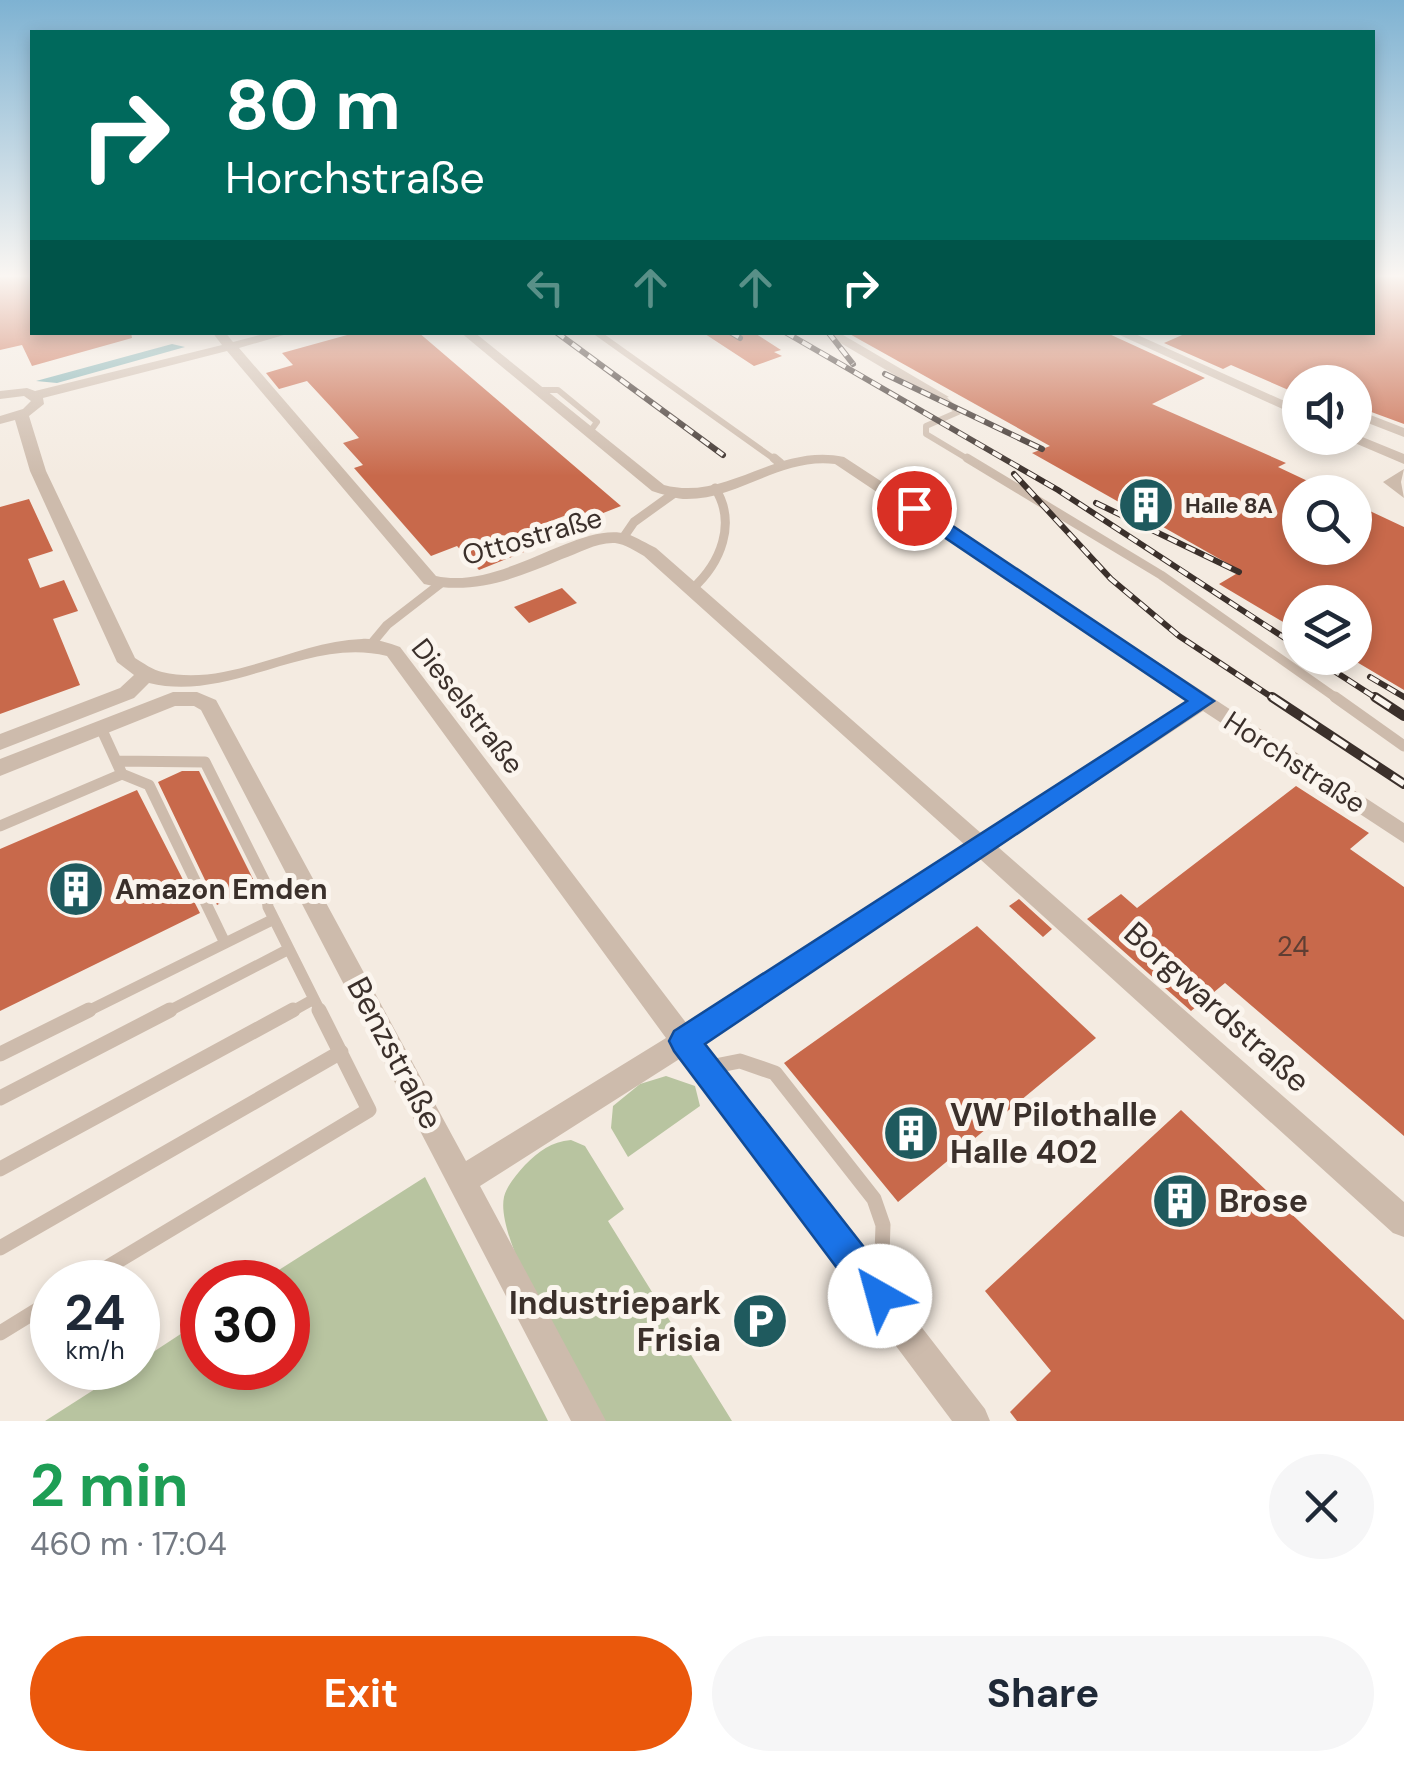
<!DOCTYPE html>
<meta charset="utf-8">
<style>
:root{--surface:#fff;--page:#f6f6f7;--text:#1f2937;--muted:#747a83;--accent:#ea580c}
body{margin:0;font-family:"DM Sans",sans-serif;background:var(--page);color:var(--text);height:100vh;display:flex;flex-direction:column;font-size:38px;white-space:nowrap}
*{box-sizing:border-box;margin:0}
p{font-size:32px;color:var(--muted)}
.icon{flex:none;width:55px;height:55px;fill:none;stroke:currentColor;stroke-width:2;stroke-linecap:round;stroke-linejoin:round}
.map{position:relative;height:1421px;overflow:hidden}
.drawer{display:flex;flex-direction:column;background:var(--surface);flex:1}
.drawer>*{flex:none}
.banner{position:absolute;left:30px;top:30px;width:1345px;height:305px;border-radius:0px;box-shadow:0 5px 15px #0003;background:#00695c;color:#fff;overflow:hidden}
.fabs{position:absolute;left:1282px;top:365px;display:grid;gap:20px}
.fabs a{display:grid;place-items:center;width:90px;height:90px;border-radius:50%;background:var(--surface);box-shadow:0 5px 15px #0003;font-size:50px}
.speed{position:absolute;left:30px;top:1260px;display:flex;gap:20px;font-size:50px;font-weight:700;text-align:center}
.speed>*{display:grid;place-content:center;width:130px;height:130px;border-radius:50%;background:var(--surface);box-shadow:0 5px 15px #0003;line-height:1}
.speed small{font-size:25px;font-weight:400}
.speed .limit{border:15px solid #d22;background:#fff;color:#111}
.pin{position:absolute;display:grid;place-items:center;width:85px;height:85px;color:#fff;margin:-42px;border:5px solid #fff;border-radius:50%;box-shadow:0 2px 10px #0007}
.me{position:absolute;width:110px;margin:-55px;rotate:322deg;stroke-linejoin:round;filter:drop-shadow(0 0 8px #0008)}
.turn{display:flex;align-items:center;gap:35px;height:210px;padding:0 30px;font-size:45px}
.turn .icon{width:130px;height:130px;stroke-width:2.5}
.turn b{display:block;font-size:70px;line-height:85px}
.lanes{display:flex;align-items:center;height:95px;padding:0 30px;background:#0003;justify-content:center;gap:50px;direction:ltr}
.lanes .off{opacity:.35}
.round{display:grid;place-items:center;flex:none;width:105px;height:105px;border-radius:52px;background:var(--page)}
.head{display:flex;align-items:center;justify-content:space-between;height:170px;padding:0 30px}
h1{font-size:60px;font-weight:700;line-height:75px;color:#1e9e55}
.cta{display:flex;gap:20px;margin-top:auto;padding:20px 30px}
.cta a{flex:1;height:115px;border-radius:60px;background:var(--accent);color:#fff;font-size:40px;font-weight:700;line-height:115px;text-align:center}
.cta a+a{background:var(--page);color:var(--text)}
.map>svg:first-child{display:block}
.green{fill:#b8c4a0}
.water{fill:#7fb0b2}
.building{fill:#c8694b}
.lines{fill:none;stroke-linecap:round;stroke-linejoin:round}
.lane-far3{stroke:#cdbbac;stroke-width:6}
.lane-far2{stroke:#cdbbac;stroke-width:9}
.lane-far1{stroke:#cdbbac;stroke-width:11}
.lane{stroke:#cdbbac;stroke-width:15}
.street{fill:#cdbbac;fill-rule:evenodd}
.rail-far1-casing{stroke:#3b302b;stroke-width:6}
.rail-casing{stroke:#3b302b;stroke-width:10}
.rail-far1{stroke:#fbf5ee;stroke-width:4;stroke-dasharray:10;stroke-linecap:butt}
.rail{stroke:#fbf5ee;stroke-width:6;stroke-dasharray:18;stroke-linecap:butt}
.route{fill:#1a73e8;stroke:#114b97;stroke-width:2.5}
.labels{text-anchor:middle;stroke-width:10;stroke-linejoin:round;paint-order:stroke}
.far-poi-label{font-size:22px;font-weight:bold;fill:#3b302b;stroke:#fbf5ee;text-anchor:start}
.street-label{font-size:28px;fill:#3b302b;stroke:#fbf5ee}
.poi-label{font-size:28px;font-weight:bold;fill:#3b302b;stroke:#fbf5ee;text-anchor:start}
.near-number-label{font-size:28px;fill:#5e3e33}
.near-street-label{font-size:32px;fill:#3b302b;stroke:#fbf5ee}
.near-poi-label{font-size:32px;font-weight:bold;fill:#3b302b;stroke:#fbf5ee;text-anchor:start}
</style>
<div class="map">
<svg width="1404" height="1421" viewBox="0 0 1404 1421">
<rect width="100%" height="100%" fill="#f4ebe1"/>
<path class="green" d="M666 1076 695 1086 700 1106 628 1157 611 1128 613 1106 640 1084Z
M571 1140 585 1146 624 1209 608 1221 732 1421H603C580 1377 494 1242 504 1197 507 1185 517 1174 525 1165 539 1151 551 1142 571 1140Z
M425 1177 548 1421H45L128 1368H138V1362L202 1320V1368H288V1282H260Z"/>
<path class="water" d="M172 344 185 347 57 383 36 381Z"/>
<path class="building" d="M0 277H32V332H131L132 338 32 366 22 345 0 350Z
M1372 277H1404V424L1355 406V382H1300V395L1231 365 1223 369 1164 343 1189 332H1372Z
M358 332H418L621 506 583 521 564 516 514 535 529 550 479 570 457 546 431 556 354 468 363 465 343 443 359 438 332 408 307 381 279 389 266 373 293 365 282 353Z
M702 332H753L781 350 774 352 782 356 754 366Z
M846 332 1107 333 1205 378 1152 404 1286 463 1278 467 1331 492H1300V548H1355V504L1404 527V690L1355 661V602H1300V632L1219 584 1241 571 1032 453 1050 446Z
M29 499 53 551 28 559 40 588 64 580 78 611 53 619 80 685 0 714V507Z
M562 588 577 603 529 623 514 607Z
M182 771H199L256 885 217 905 158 782Z
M1296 786 1369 833 1350 849 1404 887V1136L1225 983 1191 1011 1087 919 1121 894 1137 908Z
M137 790 200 913 0 1011V849Z
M1019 899 1052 929 1043 937 1009 906Z
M977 926 1096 1038 898 1202 784 1063Z
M1181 1110 1404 1320V1421H1017L1010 1412 1051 1371 985 1291Z"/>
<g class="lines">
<path class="lane-far3" d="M596 332 777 461
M537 390H558L597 422 589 433
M942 397 958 412 926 426V434L971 461"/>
<path class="lane-far2" d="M774 458 780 463
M967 458 1161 575 1339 700
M623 538 634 522 673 494
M692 589C721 563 737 523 715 488
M372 643 387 625 440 584"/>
<path class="lane-far1" d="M1335 697 1404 746
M116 761 205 762 265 882 268 907 321 1013
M122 774 149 785 225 943
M0 826 122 774 101 728
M84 1013 274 919
M165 1013 289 949
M289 1013 314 999"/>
<path class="lane" d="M0 1054 89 1010
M705 1068 740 1061 775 1073 874 1199 883 1225 881 1284
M0 1098 170 1010
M0 1169 293 1010
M0 1248 341 1052
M83 1282 369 1110 319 1010
M0 1333 52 1301"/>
<path class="street" d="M212 332H225L233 342 271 332H294L239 348 436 576C502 591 579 520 627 534 637 537 647 544 656 548L982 834 1189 701 835 464C780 457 737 501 683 499 673 498 662 494 652 491L460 332H474L664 485C727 502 776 443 844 457L1404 823V843L1203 711 998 847 1404 1202V1237L1393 1233 980 859 702 1044 985 1409 990 1421H952L681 1058 480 1186 606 1421H571L201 710 194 706H175L0 776V759L173 692H197L216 700 466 1161 666 1038 387 656C307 636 231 703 149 683L134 698 0 750V734L120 688 134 675 117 662 30 471 15 420 0 424V416L23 409 31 401 24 396 0 399V391L27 388 35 391 222 345ZM227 351 424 584C473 596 517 578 562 559 579 553 597 542 615 543 625 544 635 551 644 556L965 845 687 1024 400 647C388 643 374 638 362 639 296 641 228 688 162 672 153 670 143 663 135 658L46 471 29 416 44 404 43 398Z
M822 332H838L949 397 937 400Z
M1113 332H1131L1300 408V417Z
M1355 409 1404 428V437L1355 418Z
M1355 434 1404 454V464L1350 441 1348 438H1355Z
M1404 469 1401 482 1404 498 1383 482Z"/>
<g class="rail-far1-casing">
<path id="rail-far1" d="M556 332 723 455
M730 332 740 338
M785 332 1058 490 1300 648
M828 332 853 364
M885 374 1042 449
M1014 474 1111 579 1179 636 1276 700
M1096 503 1239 572
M1314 658 1379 700
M1370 677 1404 697"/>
</g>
<g class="rail-casing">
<path id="rail" d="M1272 697 1404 784
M1375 697 1404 716"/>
</g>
<use href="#rail-far1" class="rail-far1"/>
<use href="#rail" class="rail"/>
</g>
<linearGradient id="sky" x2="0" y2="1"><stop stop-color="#7eb2d2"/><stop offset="0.58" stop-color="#faf6f2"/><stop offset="1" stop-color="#faf6f2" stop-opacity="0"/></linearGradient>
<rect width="1404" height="476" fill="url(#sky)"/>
<path class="route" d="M907 504H920L1214 701 705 1044 892 1283 898 1296 892 1308 880 1313 867 1308 674 1051 669 1041 674 1031 1187 701 907 512Z"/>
<defs>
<g id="building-disc" transform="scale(2.875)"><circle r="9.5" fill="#1f5a5e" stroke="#fbf5ee"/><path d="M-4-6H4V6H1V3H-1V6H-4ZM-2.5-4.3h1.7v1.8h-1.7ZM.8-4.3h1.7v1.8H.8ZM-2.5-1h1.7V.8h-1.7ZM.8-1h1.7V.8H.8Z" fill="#fff"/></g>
<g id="parking-disc" transform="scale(2.875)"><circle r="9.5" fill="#1f5a5e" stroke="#fbf5ee"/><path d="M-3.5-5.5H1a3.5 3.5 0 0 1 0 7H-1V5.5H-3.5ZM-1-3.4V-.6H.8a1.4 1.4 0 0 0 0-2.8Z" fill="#fff"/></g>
</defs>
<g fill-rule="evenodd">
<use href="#building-disc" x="1146" y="505"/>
<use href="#building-disc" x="76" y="889"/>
<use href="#building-disc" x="911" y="1133"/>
<use href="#building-disc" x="1180" y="1201"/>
<use href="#parking-disc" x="760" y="1321"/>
</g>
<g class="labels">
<g class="far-poi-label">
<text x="1185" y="513">Halle 8A</text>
</g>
<g class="street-label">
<text transform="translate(532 536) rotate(-16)" y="10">Ottostraße</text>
<text transform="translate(468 706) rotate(52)" y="10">Dieselstraße</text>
<text transform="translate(1295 762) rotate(33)" y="10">Horchstraße</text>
</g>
<g class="poi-label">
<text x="115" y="899">Amazon Emden</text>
</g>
<g class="near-number-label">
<text x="1293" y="956">24</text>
</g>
<g class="near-street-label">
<text transform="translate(1217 1007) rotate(42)" y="11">Borgwardstraße</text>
<text transform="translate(395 1053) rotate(62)" y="11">Benzstraße</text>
</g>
<g class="near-poi-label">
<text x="950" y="1126">VW Pilothalle<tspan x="950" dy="37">Halle 402</tspan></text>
<text x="1219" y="1212">Brose</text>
<text x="721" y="1314" text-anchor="end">Industriepark<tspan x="721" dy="37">Frisia</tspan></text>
</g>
</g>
</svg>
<div class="fabs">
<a><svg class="icon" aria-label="sound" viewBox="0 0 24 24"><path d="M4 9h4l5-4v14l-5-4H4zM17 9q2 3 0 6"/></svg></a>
<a><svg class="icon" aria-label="search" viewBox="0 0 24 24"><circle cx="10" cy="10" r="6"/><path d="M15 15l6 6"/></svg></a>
<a><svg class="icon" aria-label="layers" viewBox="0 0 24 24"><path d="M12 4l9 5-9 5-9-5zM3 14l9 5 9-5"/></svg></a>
</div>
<div class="speed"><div>24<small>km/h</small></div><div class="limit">30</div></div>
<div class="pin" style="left:914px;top:508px;background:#d93025"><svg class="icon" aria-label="arrive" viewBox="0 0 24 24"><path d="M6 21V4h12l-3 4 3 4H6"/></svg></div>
<svg class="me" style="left:880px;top:1296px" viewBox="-20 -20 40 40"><circle r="19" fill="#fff"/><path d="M0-13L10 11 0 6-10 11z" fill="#1a73e8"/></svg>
<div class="banner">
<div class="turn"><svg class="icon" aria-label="right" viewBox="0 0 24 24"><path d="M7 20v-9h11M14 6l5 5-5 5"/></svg><div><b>80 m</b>Horchstraße</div></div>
<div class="lanes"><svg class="icon off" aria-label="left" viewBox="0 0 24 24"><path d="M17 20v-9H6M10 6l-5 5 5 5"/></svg><svg class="icon off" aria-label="ahead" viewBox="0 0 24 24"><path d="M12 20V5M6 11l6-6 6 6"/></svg><svg class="icon off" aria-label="ahead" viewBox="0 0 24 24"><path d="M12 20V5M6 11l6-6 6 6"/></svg><svg class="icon" aria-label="right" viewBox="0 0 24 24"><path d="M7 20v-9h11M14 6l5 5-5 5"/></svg></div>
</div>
</div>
<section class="drawer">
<div class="head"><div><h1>2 min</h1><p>460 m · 17:04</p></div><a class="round"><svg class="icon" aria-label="close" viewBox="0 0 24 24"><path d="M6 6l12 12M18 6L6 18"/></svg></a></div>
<div class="cta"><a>Exit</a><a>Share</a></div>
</section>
